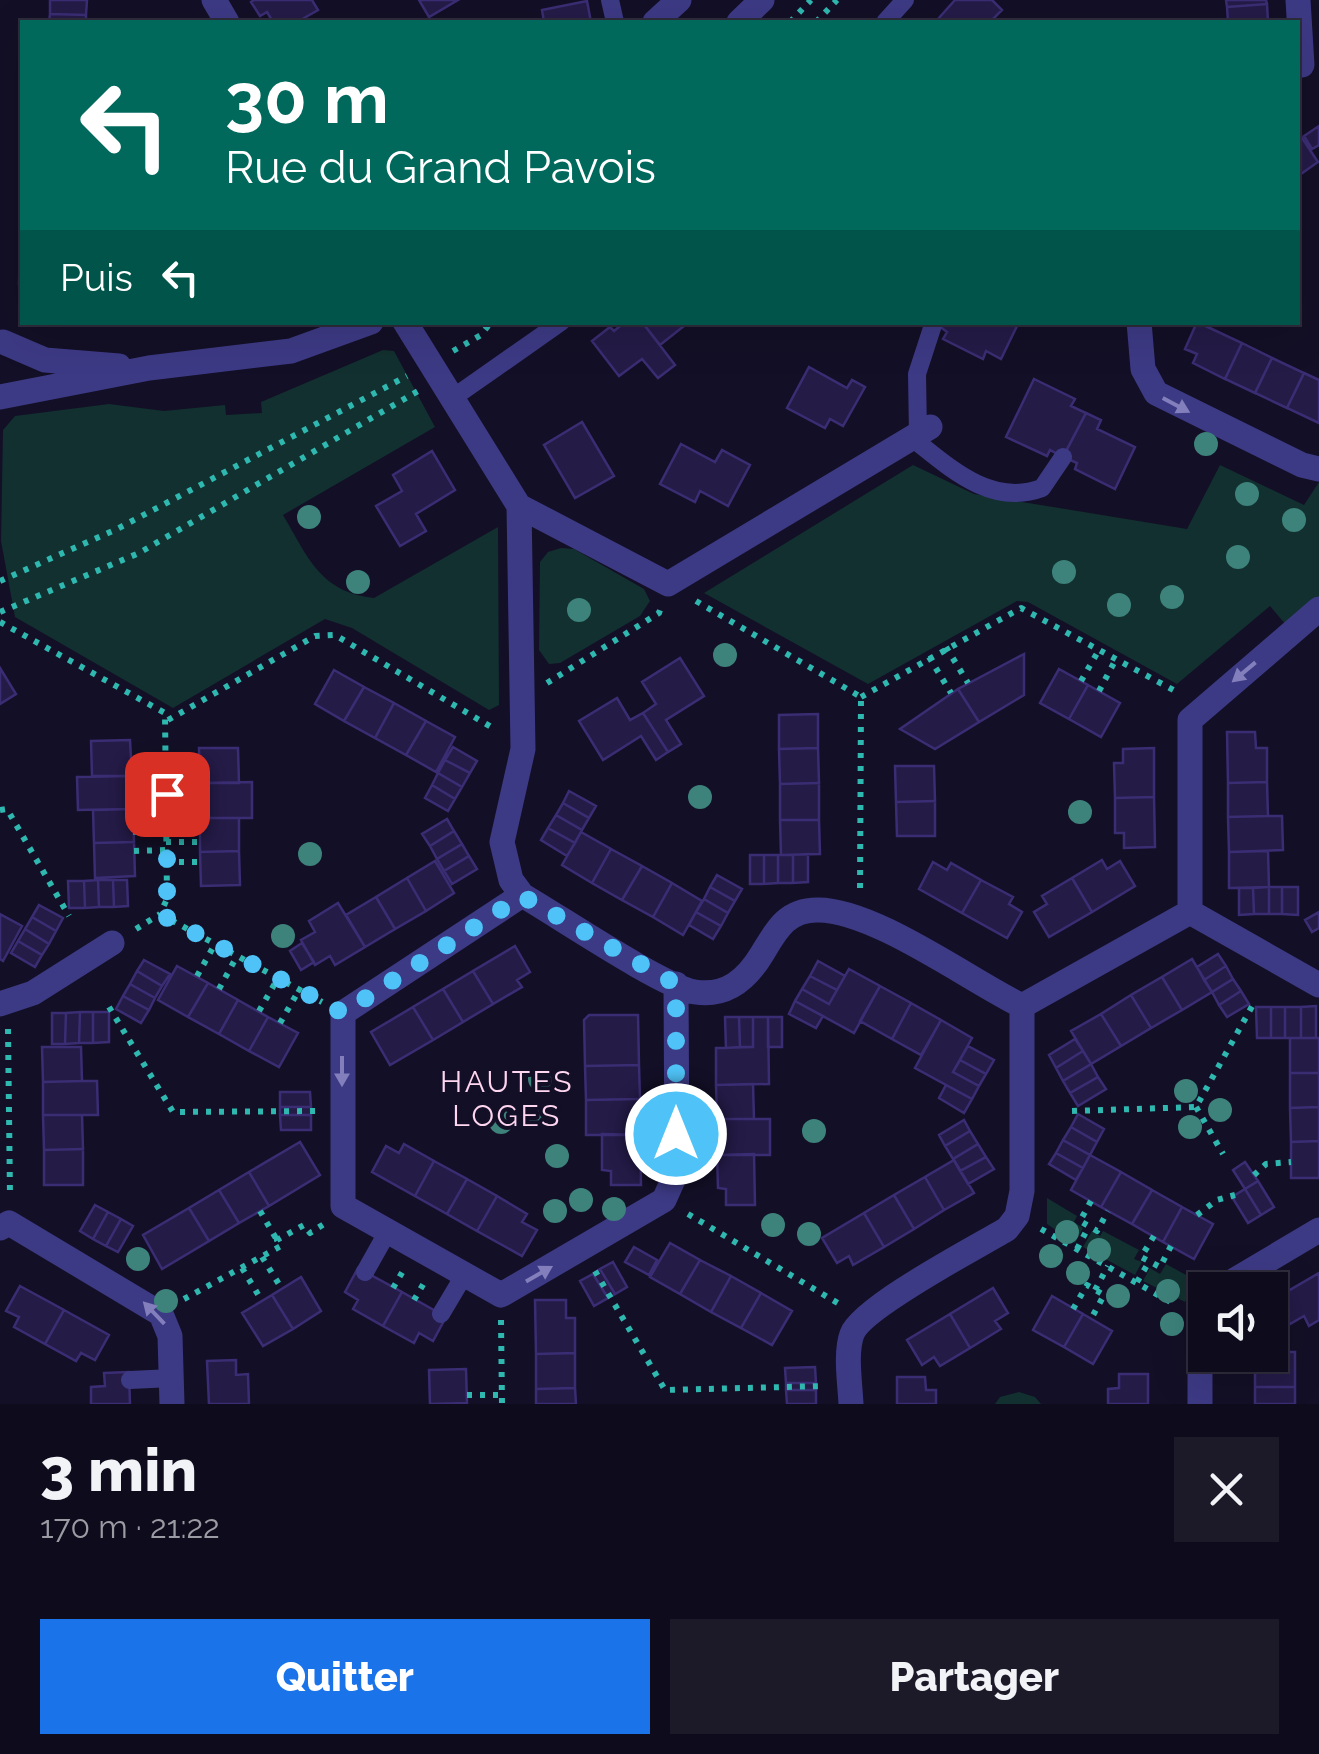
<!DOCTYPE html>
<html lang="fr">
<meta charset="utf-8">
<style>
:root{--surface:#0e0b1c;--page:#1c1929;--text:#f1f3f6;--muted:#9b9ba3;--line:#2e2b3b;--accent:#1a73e8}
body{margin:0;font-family:Raleway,sans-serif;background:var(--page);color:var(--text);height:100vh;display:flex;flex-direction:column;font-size:38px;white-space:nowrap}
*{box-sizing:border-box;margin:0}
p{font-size:32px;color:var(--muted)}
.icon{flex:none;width:55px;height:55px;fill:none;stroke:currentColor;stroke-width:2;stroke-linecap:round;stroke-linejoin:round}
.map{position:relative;height:1404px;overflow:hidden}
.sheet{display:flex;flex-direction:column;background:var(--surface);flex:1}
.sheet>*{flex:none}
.guide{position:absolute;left:20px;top:20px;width:1280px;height:305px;border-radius:0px;box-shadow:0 10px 40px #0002,0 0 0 2px var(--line);background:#00695c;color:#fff;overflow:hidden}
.buttons{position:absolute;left:1188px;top:1272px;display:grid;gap:20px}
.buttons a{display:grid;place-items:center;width:100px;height:100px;border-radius:0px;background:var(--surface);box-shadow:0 10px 40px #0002,0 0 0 2px var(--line);font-size:50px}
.pin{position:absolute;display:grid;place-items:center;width:85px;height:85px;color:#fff;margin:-42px;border-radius:20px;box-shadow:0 5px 15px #0006}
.me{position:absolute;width:110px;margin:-55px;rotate:0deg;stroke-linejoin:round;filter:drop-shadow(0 0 8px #0008)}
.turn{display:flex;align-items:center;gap:35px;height:210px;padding:0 40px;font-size:45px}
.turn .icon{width:130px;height:130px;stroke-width:2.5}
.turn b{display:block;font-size:70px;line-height:85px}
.then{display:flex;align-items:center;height:95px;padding:0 40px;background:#0003;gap:20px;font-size:38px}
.round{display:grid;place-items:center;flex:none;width:105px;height:105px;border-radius:0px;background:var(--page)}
.overview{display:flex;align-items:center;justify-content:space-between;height:170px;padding:0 40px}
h1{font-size:60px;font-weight:800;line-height:75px}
.primary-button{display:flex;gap:20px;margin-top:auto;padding:20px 40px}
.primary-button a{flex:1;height:115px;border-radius:0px;background:var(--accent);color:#fff;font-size:40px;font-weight:800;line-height:115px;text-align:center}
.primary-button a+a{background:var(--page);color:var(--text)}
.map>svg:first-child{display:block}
.green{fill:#12302f}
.building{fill:#241b47;stroke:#3b2d73;stroke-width:2.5}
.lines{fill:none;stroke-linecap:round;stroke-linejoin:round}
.path{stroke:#2fb8b0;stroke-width:6;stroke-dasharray:5 8;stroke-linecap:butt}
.service{stroke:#3d3a85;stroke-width:18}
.minor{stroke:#3d3a85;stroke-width:25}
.tertiary{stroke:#3d3a85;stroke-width:25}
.tree{fill:#3d827b}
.oneway{fill:#837fbc}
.route{stroke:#4fc3f7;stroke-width:18;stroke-dasharray:0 32.4}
.labels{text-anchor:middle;stroke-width:8;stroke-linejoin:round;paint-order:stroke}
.neighbourhood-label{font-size:30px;letter-spacing:2.5px;fill:#ffd6f0;stroke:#130f26}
</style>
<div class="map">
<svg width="1319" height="1404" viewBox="0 0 1319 1404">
<rect width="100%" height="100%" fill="#130f26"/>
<path class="green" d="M383 350 394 351 435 427 283 515C308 557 320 592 374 598L498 527 499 705 489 710 352 628 325 619 173 708 15 617 1 541 3 430 15 416 109 404 164 411 225 405 226 415 262 413 261 402Z
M913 465 974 494 1187 529 1220 465 1304 505 1319 482V599L1286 625 1270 606 1177 684 1028 602 1017 601 868 684 704 593Z
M561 548 574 549 644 589 650 601 640 616 560 663 549 664 539 650 540 562 548 552Z
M1047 1198 1077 1216 1074 1222 1083 1228 1075 1243 1047 1224Z
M1092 1231 1100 1236 1103 1231 1139 1250 1134 1259 1142 1262 1135 1275 1083 1247Z
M1166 1264 1197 1281 1185 1302 1143 1281 1150 1268 1160 1274Z
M1019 1392 1035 1397 1041 1404H995L1000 1397Z"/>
<path class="building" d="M50 0H87L86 15 50 14Z
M254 0H312L318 10 297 22H273L267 12 260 16 251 2Z
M419 0H458L429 17Z
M955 0H992L1002 10 990 22H942L938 19Z
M1226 0H1266L1267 4 1227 7Z
M587 1 591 22H544L542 10Z
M1267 4 1268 22H1228L1227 7Z
M50 14 86 15V22H49Z
M1319 126V145L1312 149 1304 136Z
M1298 132 1318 162 1298 176Z
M20 248 22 249V285L19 284Z
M625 322H642L675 365 658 378 642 359 619 376 592 341 610 327 614 331Z
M642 322H689L660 345Z
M934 322H1010L1017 326 1001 359 986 351 983 359 943 339 947 332Z
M1197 322 1242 343 1225 379 1193 363 1197 354 1185 349Z
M1242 343 1272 358 1255 393 1225 379Z
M1272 358 1304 373 1287 408 1255 393Z
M809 367 847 388 852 380 865 387 843 426 830 419 825 428 787 408Z
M1304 373 1319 380V423L1287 408Z
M1034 379 1075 399 1071 406 1086 413 1063 457 1050 450 1047 456 1006 437Z
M1086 413 1101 420 1097 429 1135 447 1115 489 1075 469 1077 463 1063 457Z
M582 422 614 476 575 498 544 445Z
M681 444 715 462 722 450 750 465 728 506 700 491 695 502 660 484Z
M432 451 455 490 416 514 426 531 400 546 376 506 402 491 393 475Z
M1024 654V695L979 722 958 689Z
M680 658 704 696 666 720 681 744 668 752 643 713 656 704 642 682Z
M0 668 16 694 0 704Z
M1059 669 1088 685 1069 719 1040 703Z
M334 670 364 687 344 721 315 704Z
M1088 685 1120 703 1101 737 1069 719Z
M364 687 394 703 375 738 344 721Z
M958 689 979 722 935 749 900 729Z
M617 698 630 720 643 713 668 752 656 760 641 736 603 760 579 721Z
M394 703 426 721 406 755 375 738Z
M818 714V748L779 749V715Z
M426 721 455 737 436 772 406 755Z
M1227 732H1255L1256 748H1267V782L1228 783Z
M130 740 132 776H92L91 741Z
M453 747 477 761 470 773 445 760Z
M199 748H238L239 783H200Z
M818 748 819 783 780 784 779 749Z
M1154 748V797L1115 798 1114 763H1123V749Z
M445 760 470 773 462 787 438 773Z
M895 766H934L935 801 896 802Z
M438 773 462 787 455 799 432 785Z
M132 776 133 809 78 810 77 777Z
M252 782V818H200V783Z
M1267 782 1268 816 1228 817V783Z
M819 783V820H780V784Z
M432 785 455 799 448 811 425 798Z
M569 791 596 806 589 818 563 803Z
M1154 797 1155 847 1124 848V833H1115V798Z
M935 801V836H897L896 802Z
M563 803 589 818 582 830 556 815Z
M133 809 134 842 94 843 93 810Z
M556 815 582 830 575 843 548 828Z
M1268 816H1282L1283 850 1229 852 1228 817Z
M200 818H239V851L200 852Z
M447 819 454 831 430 846 422 834Z
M780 820H819L820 854 781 855Z
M548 828 575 843 567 856 541 840Z
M454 831 462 844 437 859 430 846Z
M581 832 611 849 592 883 562 865Z
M134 842 135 876 95 878 94 843Z
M462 844 469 856 444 871 437 859Z
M611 849 642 866 622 900 592 883Z
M239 851 240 885 201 886 200 852Z
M1268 851 1269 887 1229 888V852Z
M808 854V882L793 883V855Z
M750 855H764V884H750Z
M764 855H778V883L764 884Z
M778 855H793V883H778Z
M469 856 477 869 452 884 444 871Z
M1102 860 1107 869 1120 861 1135 886 1092 912 1072 878Z
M435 861 454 893 426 911 407 878Z
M933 862 947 870 951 863 981 880 962 913 919 889Z
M642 866 672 883 653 917 622 900Z
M717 875 742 889 735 901 710 887Z
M407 878 426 911 395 929 376 897Z
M1072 878 1092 912 1049 937 1034 912 1047 904 1042 896Z
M98 880H113L114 907H99Z
M98 880 99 907 85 908 84 881Z
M113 880H127L128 906 114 907Z
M981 880 1013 897 1009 904 1022 912 1007 938 962 913Z
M68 881H84L85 908H69Z
M672 883 702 901 683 935 653 917Z
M710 887 735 901 728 913 704 899Z
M1269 887H1282V914H1269Z
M1269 887V914H1254L1253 888Z
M1282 887H1298V915L1282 914Z
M1239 888H1253L1254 914 1239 915Z
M376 897 395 929 365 947 346 915Z
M704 899 728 913 721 926 696 912Z
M338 903 365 947 335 965 330 956 315 965 301 940 315 932 309 921Z
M39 905 63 918 56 931 32 917Z
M696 912 721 926 713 939 689 925Z
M1319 912V928L1312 932 1305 920Z
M0 914 22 926 3 961 0 959Z
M32 917 56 931 49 944 25 929Z
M25 929 49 944 42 955 18 941Z
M18 941 42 955 35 967 11 953Z
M302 943 314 962 301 970 290 951Z
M515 946 530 972 517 980 522 987 493 1004 473 971Z
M1218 954 1226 966 1204 980 1197 967Z
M1192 959 1212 992 1182 1010 1162 977Z
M144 960 170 974 162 986 137 971Z
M818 961 845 976 837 990 810 976Z
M177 966 208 983 188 1017 158 1000Z
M1226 966 1233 979 1212 992 1204 980Z
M849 969 880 986 854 1033 795 1001 802 989 829 1004Z
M137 971 162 986 155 998 130 984Z
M473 971 493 1004 463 1022 443 989Z
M810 976 837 990 829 1004 802 989Z
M1162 977 1182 1010 1151 1028 1131 995Z
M1233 979 1241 991 1219 1005 1212 992Z
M208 983 238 1000 219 1034 188 1017Z
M130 984 155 998 149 1010 123 996Z
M880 986 911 1003 892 1039 860 1021Z
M443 989 463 1022 433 1040 413 1007Z
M1241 991 1249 1004 1227 1017 1219 1005Z
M1131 995 1151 1028 1121 1046 1101 1014Z
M123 996 149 1010 141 1023 116 1009Z
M238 1000 268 1017 249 1051 219 1034Z
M795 1001 823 1016 816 1028 789 1014Z
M911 1003 941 1020 921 1055 892 1039Z
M1316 1006V1038H1301V1007Z
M413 1007 433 1040 390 1065 371 1032Z
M1256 1007H1271V1038H1257Z
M1271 1007H1285V1038H1271Z
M1285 1007H1301V1038H1285Z
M80 1012H93V1043H79Z
M80 1012 79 1043 65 1044 66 1013Z
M93 1012H109V1042L93 1043Z
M52 1013H66L65 1044H52Z
M1101 1014 1121 1046 1091 1064 1071 1031Z
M589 1015H638L639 1065 585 1066 584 1020Z
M268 1017 298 1033 279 1067 249 1051Z
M725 1017H739L740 1047 726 1048Z
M739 1017H753V1047H740Z
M753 1017H768L769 1084 716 1085V1048L753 1047Z
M768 1017H782V1047H768Z
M941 1020 972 1038 953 1072 979 1086 972 1099 915 1068Z
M1290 1038H1319V1073H1290Z
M1075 1039 1083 1051 1056 1068 1049 1055Z
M968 1046 994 1060 986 1074 960 1060Z
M42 1047H81L82 1081 43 1082Z
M1083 1051 1091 1064 1063 1081 1056 1068Z
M960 1060 986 1074 979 1086 953 1072Z
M1091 1064 1098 1077 1070 1093 1063 1081Z
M639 1065 640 1099 586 1100 585 1066Z
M1290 1073H1319V1107L1290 1108Z
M1098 1077 1106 1089 1078 1106 1070 1093Z
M82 1081H97L98 1115H43V1082Z
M753 1084 754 1119H717L716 1085Z
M946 1085 972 1099 964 1113 939 1098Z
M280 1092H310L311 1107H280Z
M640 1099V1135H586V1100Z
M280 1107H311V1115H280Z
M1319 1107V1141L1291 1142 1290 1108Z
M1078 1114 1104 1129 1097 1142 1071 1127Z
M43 1115H82L83 1149 44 1150Z
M280 1115H311V1130H281Z
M717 1119H770V1155H717Z
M964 1120 970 1131 945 1146 939 1135Z
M1071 1127 1097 1142 1090 1155 1063 1140Z
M970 1131 978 1144 953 1159 945 1146Z
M602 1134 640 1135 641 1185H611V1171L602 1170Z
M1063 1140 1090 1155 1083 1168 1056 1153Z
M1319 1141V1178H1291V1142Z
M300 1142 320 1175 269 1206 249 1172Z
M404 1144 434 1161 415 1196 372 1172 386 1146 399 1153Z
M978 1144 986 1157 960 1171 953 1159Z
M83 1149V1185H44V1150Z
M1056 1153 1083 1168 1076 1180 1049 1164Z
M754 1154 755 1205H726V1189L718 1188 717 1155Z
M1090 1155 1121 1172 1101 1207 1071 1190Z
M986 1157 994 1169 968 1184 960 1171Z
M954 1160 974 1193 944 1210 925 1177Z
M434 1161 467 1179 447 1214 415 1196Z
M1245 1162 1258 1181 1245 1189 1233 1170Z
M249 1172 269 1206 239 1223 219 1190Z
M1121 1172 1152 1190 1132 1224 1101 1207Z
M925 1177 944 1210 914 1229 894 1195Z
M467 1179 497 1196 477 1231 447 1214Z
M1258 1181 1274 1207 1261 1215 1245 1189Z
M1245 1189 1261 1215 1248 1223 1232 1197Z
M219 1190 239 1223 209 1241 189 1208Z
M1152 1190 1182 1207 1163 1242 1132 1224Z
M894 1195 914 1229 884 1247 864 1213Z
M497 1196 527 1214 522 1222 537 1230 522 1256 477 1231Z
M95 1205 108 1212 93 1239 80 1231Z
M1182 1207 1213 1224 1194 1259 1163 1242Z
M189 1208 209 1241 162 1269 143 1235Z
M108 1212 121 1219 106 1246 93 1239Z
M864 1213 884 1247 853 1265 849 1256 837 1263 822 1238Z
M121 1219 133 1226 118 1252 106 1246Z
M670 1243 700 1260 680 1294 650 1277Z
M634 1247 657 1260 649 1275 625 1262Z
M700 1260 731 1276 711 1312 680 1294Z
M613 1262 627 1287 615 1294 600 1269Z
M358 1268 402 1292 383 1326 353 1309 358 1300 345 1292Z
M600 1269 615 1294 608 1298 593 1274Z
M1319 1273V1320L1309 1326 1304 1316 1290 1324 1276 1298Z
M593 1274 608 1298 594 1306 580 1281Z
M731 1276 761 1293 741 1328 711 1312Z
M301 1277 321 1311 293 1329 272 1295Z
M20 1286 64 1310 45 1344 14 1327 19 1317 6 1311Z
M993 1288 1008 1313 995 1321 1001 1329 970 1348 950 1314Z
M402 1292 446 1317 433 1341 419 1333 414 1343 383 1326Z
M761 1293 792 1311 772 1345 741 1328Z
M272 1295 293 1329 263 1346 242 1313Z
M1052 1296 1083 1314 1064 1347 1033 1330Z
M535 1300H566V1318H575V1353L536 1354Z
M64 1310 109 1335 95 1360 81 1353 76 1361 45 1344Z
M950 1314 970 1348 940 1366 934 1357 922 1365 907 1340Z
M1083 1314 1112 1331 1093 1364 1064 1347Z
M1270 1337H1285V1352H1295V1387H1255V1355H1270Z
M575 1353V1388L536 1389V1354Z
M236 1360V1375L248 1374 249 1404H209L207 1361Z
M815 1367 816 1383H786L785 1368Z
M466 1369 467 1403 430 1404 429 1370Z
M129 1372 130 1404H91V1387L105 1386 104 1373Z
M1119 1374H1148V1404H1108V1389L1119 1388Z
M897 1377H925L926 1390H936V1404H897Z
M786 1383H816V1390H786Z
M1255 1387H1295V1404H1255Z
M575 1388 576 1404H536V1389Z
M786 1390H816V1404H787Z"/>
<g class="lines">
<path class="path" d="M790 22 811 0
M816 22 837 0
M453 351 481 335 491 322
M0 581 117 529 407 376
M696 601 861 697 860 893
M0 612 139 553 418 391
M0 622 165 713 167 899 160 914
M946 647 968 683
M929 657 951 693
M1081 681 1100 648
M547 683 659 613 661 607
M1099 691 1117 657
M861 697 1021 608 1179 693
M168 720 315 636 335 635 493 728
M131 761 167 760
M167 772H200
M132 785H167
M167 794 200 793
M0 810 7 809 69 916
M133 832 166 831
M166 842H200
M134 851 166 850
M166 862H200
M160 914 322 1002
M136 929 160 914
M197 976 215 944
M219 989 237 956
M109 1007 173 1112 318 1111
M259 1011 278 978
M280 1023 299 990
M8 1029 10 1196
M1196 1107 1223 1154
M1072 1111 1196 1107 1255 1001
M1254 1175 1266 1164 1291 1162
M1091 1201 1080 1221 1097 1231 1108 1211
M260 1211 277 1240
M688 1214 841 1305
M1197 1215 1217 1200 1235 1195
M1041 1229 1174 1304
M1154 1236 1141 1257 1160 1267 1171 1246
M1077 1249 1089 1226
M262 1257 282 1289
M242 1268 262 1301
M595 1271 665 1390 824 1386
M1137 1282 1149 1262
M393 1288 403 1271
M1095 1290 1108 1266
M184 1299 281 1246 277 1240 304 1225 310 1233 324 1224
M414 1300 424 1283
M1073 1309 1087 1285 1104 1295 1091 1319
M501 1320 502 1404
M467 1395H502"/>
<path class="service" d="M610 0 615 22
M885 22 905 0
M454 397 561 322
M918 434 917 374 933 325
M912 438C950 468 991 507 1042 488L1063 457
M365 1272 388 1231
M441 1314 463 1277
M130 1380 172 1378"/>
<path class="minor" d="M214 0 227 22
M1298 0 1302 65
M655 22 679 0
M405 322 519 506 523 749 502 842 511 880 522 895C557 915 663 987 695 992 727 997 747 979 762 954 776 931 786 910 817 910 873 909 969 980 1022 1006L1190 912 1319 985
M1139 322 1143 369 1156 393 1302 465 1319 469
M519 506 668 584 930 427
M522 895 343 1013V1206L501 1295 664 1200 677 1171 676 984
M1190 912V720L1319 609
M0 1004 33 993 112 943
M0 1228 9 1223 161 1314 170 1336 172 1404
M1218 1290 1319 1230
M851 1404C850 1383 845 1353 852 1334 862 1307 977 1247 1007 1229L1017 1216 1022 1191V1006
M1200 1404V1317L1205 1305"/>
<path class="tertiary" d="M739 22 762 0
M3 342 45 360 119 366
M0 397 149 368 291 351 371 322"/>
</g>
<g class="tree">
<circle cx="1206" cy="444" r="12"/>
<circle cx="1247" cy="494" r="12"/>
<circle cx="309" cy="517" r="12"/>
<circle cx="1294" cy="520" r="12"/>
<circle cx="1238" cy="557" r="12"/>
<circle cx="1064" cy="572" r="12"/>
<circle cx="358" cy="582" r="12"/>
<circle cx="1172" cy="597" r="12"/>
<circle cx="1119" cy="605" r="12"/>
<circle cx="579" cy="610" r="12"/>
<circle cx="725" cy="655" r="12"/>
<circle cx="700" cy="797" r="12"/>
<circle cx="1080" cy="812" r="12"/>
<circle cx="310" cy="854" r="12"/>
<circle cx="283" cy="936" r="12"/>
<circle cx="540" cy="1079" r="12"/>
<circle cx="1186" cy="1091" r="12"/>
<circle cx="1220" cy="1110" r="12"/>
<circle cx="533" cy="1114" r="12"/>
<circle cx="501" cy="1122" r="12"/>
<circle cx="1190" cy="1127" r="12"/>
<circle cx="814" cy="1131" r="12"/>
<circle cx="557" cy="1156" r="12"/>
<circle cx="581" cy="1200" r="12"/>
<circle cx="614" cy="1209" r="12"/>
<circle cx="555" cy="1211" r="12"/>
<circle cx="773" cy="1225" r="12"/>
<circle cx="1067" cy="1232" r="12"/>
<circle cx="809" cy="1234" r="12"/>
<circle cx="1099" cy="1250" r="12"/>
<circle cx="1051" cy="1256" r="12"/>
<circle cx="138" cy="1259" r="12"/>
<circle cx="1078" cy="1273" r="12"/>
<circle cx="1168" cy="1291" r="12"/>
<circle cx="1118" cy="1296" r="12"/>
<circle cx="166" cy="1301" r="12"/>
<circle cx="1172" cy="1324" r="12"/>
</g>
<defs><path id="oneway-solid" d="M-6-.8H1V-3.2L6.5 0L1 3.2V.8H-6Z" transform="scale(2.5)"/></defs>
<g class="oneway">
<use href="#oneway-solid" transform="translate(1176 405) rotate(28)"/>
<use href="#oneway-solid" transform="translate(1244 672) rotate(140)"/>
<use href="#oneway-solid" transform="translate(342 1071) rotate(90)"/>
<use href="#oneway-solid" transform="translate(539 1274) rotate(-30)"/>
<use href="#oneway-solid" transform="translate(154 1313) rotate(-134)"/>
</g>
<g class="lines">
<path class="route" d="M167 794V899L160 914 343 1013 522 896 676 984V1134"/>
</g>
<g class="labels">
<g class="neighbourhood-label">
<text x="507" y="1092">HAUTES<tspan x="507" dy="34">LOGES</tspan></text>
</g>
</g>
</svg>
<div class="buttons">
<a><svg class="icon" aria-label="sound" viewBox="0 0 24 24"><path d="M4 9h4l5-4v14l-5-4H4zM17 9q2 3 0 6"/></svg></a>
</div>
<div class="pin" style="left:167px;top:794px;background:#d93025"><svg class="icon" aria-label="arrive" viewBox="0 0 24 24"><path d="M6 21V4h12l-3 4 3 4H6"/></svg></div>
<svg class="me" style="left:676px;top:1134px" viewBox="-20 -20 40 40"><circle r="17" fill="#4fc3f7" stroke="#fff" stroke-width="3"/><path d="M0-11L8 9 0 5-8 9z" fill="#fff"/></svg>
<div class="guide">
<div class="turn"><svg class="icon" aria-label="left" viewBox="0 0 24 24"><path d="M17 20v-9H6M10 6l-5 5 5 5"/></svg><div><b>30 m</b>Rue du Grand Pavois</div></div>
<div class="then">Puis<svg class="icon" aria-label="left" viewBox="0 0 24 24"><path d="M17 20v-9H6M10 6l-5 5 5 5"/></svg></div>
</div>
</div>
<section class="sheet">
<div class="overview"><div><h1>3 min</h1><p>170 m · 21:22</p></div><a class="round"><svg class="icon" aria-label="close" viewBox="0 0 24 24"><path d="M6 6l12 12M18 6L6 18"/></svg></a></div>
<div class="primary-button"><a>Quitter</a><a>Partager</a></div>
</section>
